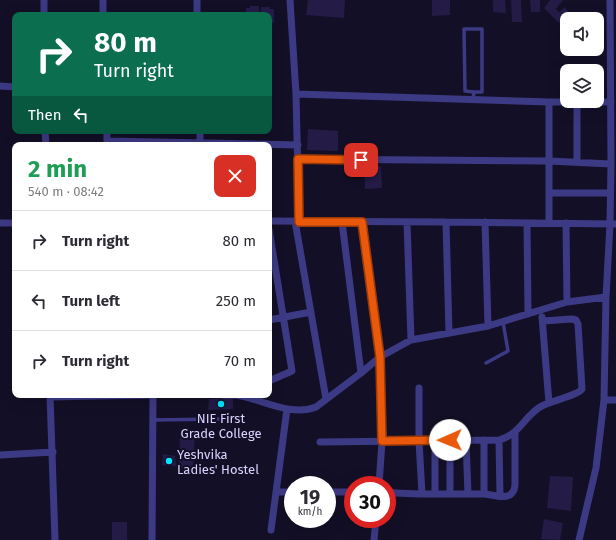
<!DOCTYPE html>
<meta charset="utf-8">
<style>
:root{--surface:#fff;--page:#f7f7f7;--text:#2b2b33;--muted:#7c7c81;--line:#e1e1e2}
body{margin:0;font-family:"Fira Sans",sans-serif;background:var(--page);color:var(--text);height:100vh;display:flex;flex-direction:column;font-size:15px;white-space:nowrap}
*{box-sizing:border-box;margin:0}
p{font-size:13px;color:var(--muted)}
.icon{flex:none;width:22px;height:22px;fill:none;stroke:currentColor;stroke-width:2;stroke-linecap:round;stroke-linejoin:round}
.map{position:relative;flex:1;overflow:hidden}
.side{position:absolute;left:12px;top:142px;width:260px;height:256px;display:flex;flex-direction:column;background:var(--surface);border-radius:8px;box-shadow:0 4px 16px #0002}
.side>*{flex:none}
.banner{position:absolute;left:12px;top:12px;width:260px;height:122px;border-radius:8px;box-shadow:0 4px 16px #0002;background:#0b6e4f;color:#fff;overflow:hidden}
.tools{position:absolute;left:560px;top:12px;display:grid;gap:8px}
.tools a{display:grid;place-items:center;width:44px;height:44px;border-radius:8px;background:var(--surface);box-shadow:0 4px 16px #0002;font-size:20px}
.speed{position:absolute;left:284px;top:476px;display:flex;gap:8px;font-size:20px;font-weight:700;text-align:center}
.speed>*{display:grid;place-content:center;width:52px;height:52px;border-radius:50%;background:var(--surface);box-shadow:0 4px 16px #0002;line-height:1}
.speed small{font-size:10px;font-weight:400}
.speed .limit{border:6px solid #d22;background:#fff;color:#111}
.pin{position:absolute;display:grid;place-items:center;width:34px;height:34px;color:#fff;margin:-17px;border-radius:8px;box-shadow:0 2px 6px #0006}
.me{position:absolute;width:44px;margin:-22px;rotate:269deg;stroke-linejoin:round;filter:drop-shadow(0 0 3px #0008)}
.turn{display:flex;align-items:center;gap:14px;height:84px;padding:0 16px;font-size:18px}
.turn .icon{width:52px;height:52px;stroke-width:2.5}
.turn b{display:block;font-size:28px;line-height:34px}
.then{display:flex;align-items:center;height:38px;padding:0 16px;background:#0003;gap:8px;font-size:15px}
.round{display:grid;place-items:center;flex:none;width:42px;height:42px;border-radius:8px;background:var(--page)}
.overview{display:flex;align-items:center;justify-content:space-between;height:68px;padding:0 16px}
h1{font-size:24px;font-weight:700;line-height:30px;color:#1e9e55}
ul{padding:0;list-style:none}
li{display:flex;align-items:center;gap:12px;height:60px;padding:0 16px;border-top:1px solid var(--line)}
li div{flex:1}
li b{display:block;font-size:15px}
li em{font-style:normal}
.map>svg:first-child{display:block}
.building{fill:#241b47}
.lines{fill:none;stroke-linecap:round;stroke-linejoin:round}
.lane{stroke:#3d3a85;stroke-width:3.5}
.street{stroke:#3d3a85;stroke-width:7}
.route-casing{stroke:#983908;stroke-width:10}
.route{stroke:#ea580c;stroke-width:7}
.poi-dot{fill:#00e5ff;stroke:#130f26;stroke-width:1.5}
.labels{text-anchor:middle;stroke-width:4;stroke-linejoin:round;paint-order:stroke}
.poi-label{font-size:13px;fill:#d9d4ff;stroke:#130f26}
</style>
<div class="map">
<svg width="616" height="540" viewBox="0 0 616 540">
<rect width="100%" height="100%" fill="#130f26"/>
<path class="building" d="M308 0H345L344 18 306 15Z
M432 0H450V15L432 16Z
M493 0H505L506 13 493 12Z
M511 0H521L522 22H512Z
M530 0H540V12H531Z
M550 0H563L556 9 559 12 565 7 569 13 559 23 544 8Z
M250 6H259V12L261 11V7H270V9H274V23L269 24V15H244V13L246 12V8H250Z
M308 129 338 131V151L307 150Z
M364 165 381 166 382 188 365 189Z
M233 398V409L208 410 209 399Z
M180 430 195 432 193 469H179Z
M163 454 175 456 176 466 162 465Z
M550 476 573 477 571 511 547 508Z
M544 519 563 523 560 540 541 539Z
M112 522H127V540H112Z"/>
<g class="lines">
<path class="lane" d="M473 99 474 92 465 91 464 29H482V92H474
M486 363 508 351 503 322
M153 420 223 419"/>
<path class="street" d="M44 0V15
M103 0V15
M197 0V15
M290 0 296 94 299 222
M0 86 15 87
M296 94 549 102H611
M549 102V161L611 164
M577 102V162
M45 131 46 145
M107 131V145
M200 131V143
M107 141 298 145
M298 159 549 161V223
M549 193H610
M269 221 446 222 616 224
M295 221 326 399
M342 222 361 373
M363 222 380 357 382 441 379 485
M407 222 411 340
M446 222 449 333
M485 222 488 326
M0 223H15
M527 223 528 314
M566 223 567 302
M269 229 292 371 269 381
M542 317 549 403
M269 320 311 312
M419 388V441L422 494
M50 395 55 540
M223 395C228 395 232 395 236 395 262 399 290 417 316 407L361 373 380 357 411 340 488 326 567 302 606 297
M50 397 148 395
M604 400H616
M435 440V494
M450 440V494
M466 440 468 494
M484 440V494
M499 440 500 496
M320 442 499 440C520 434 523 418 540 407 549 401 577 396 582 389L578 324 576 320 572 319 543 321
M0 455 53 452
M276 492H293
M327 492H353
M387 492C419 496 451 493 483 494 491 494 503 499 510 495 514 492 515 488 515 484V433
M271 530 287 409
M152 540 153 395
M374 540 376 519
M579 540 596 468 604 400 606 297 610 224 611 164 610 0"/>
</g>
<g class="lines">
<g class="route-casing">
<path id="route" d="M361 160 298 159 299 222H362L380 357 382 441 450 440"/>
</g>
<use href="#route" class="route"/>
</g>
<g class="poi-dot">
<circle cx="221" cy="404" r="4"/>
<circle cx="169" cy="461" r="4"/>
</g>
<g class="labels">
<g class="poi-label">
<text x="221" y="423">NIE First<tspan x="221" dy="15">Grade College</tspan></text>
<text x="177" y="459" text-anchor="start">Yeshvika<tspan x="177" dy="15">Ladies' Hostel</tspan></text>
</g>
</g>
</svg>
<div class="tools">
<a><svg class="icon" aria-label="sound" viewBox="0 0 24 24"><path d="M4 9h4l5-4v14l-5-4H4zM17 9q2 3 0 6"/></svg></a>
<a><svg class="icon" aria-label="layers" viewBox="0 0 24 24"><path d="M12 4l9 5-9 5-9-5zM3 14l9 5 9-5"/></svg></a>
</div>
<div class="speed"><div>19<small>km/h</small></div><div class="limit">30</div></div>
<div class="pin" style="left:361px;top:160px;background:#d93025"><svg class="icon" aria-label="arrive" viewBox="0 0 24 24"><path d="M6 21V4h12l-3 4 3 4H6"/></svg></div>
<svg class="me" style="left:450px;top:440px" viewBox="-20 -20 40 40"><circle r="19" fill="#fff"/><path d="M0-13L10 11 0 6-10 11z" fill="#ea580c"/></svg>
<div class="banner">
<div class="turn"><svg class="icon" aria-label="right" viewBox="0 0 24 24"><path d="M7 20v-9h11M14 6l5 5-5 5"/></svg><div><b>80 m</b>Turn right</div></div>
<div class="then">Then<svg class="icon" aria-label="left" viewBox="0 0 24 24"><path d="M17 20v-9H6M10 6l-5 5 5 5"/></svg></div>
</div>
<section class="side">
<div class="overview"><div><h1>2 min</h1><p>540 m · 08:42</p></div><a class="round" style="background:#d93025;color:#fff"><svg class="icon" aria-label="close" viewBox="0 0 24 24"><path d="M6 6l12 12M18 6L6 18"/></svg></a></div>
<ul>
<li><svg class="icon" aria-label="right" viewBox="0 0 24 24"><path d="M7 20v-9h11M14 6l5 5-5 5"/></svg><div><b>Turn right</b></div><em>80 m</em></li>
<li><svg class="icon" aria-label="left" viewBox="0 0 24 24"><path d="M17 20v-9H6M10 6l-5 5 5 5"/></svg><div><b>Turn left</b></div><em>250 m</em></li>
<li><svg class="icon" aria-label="right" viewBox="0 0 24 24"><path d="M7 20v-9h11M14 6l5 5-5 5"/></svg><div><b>Turn right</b></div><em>70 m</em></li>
</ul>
</section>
</div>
